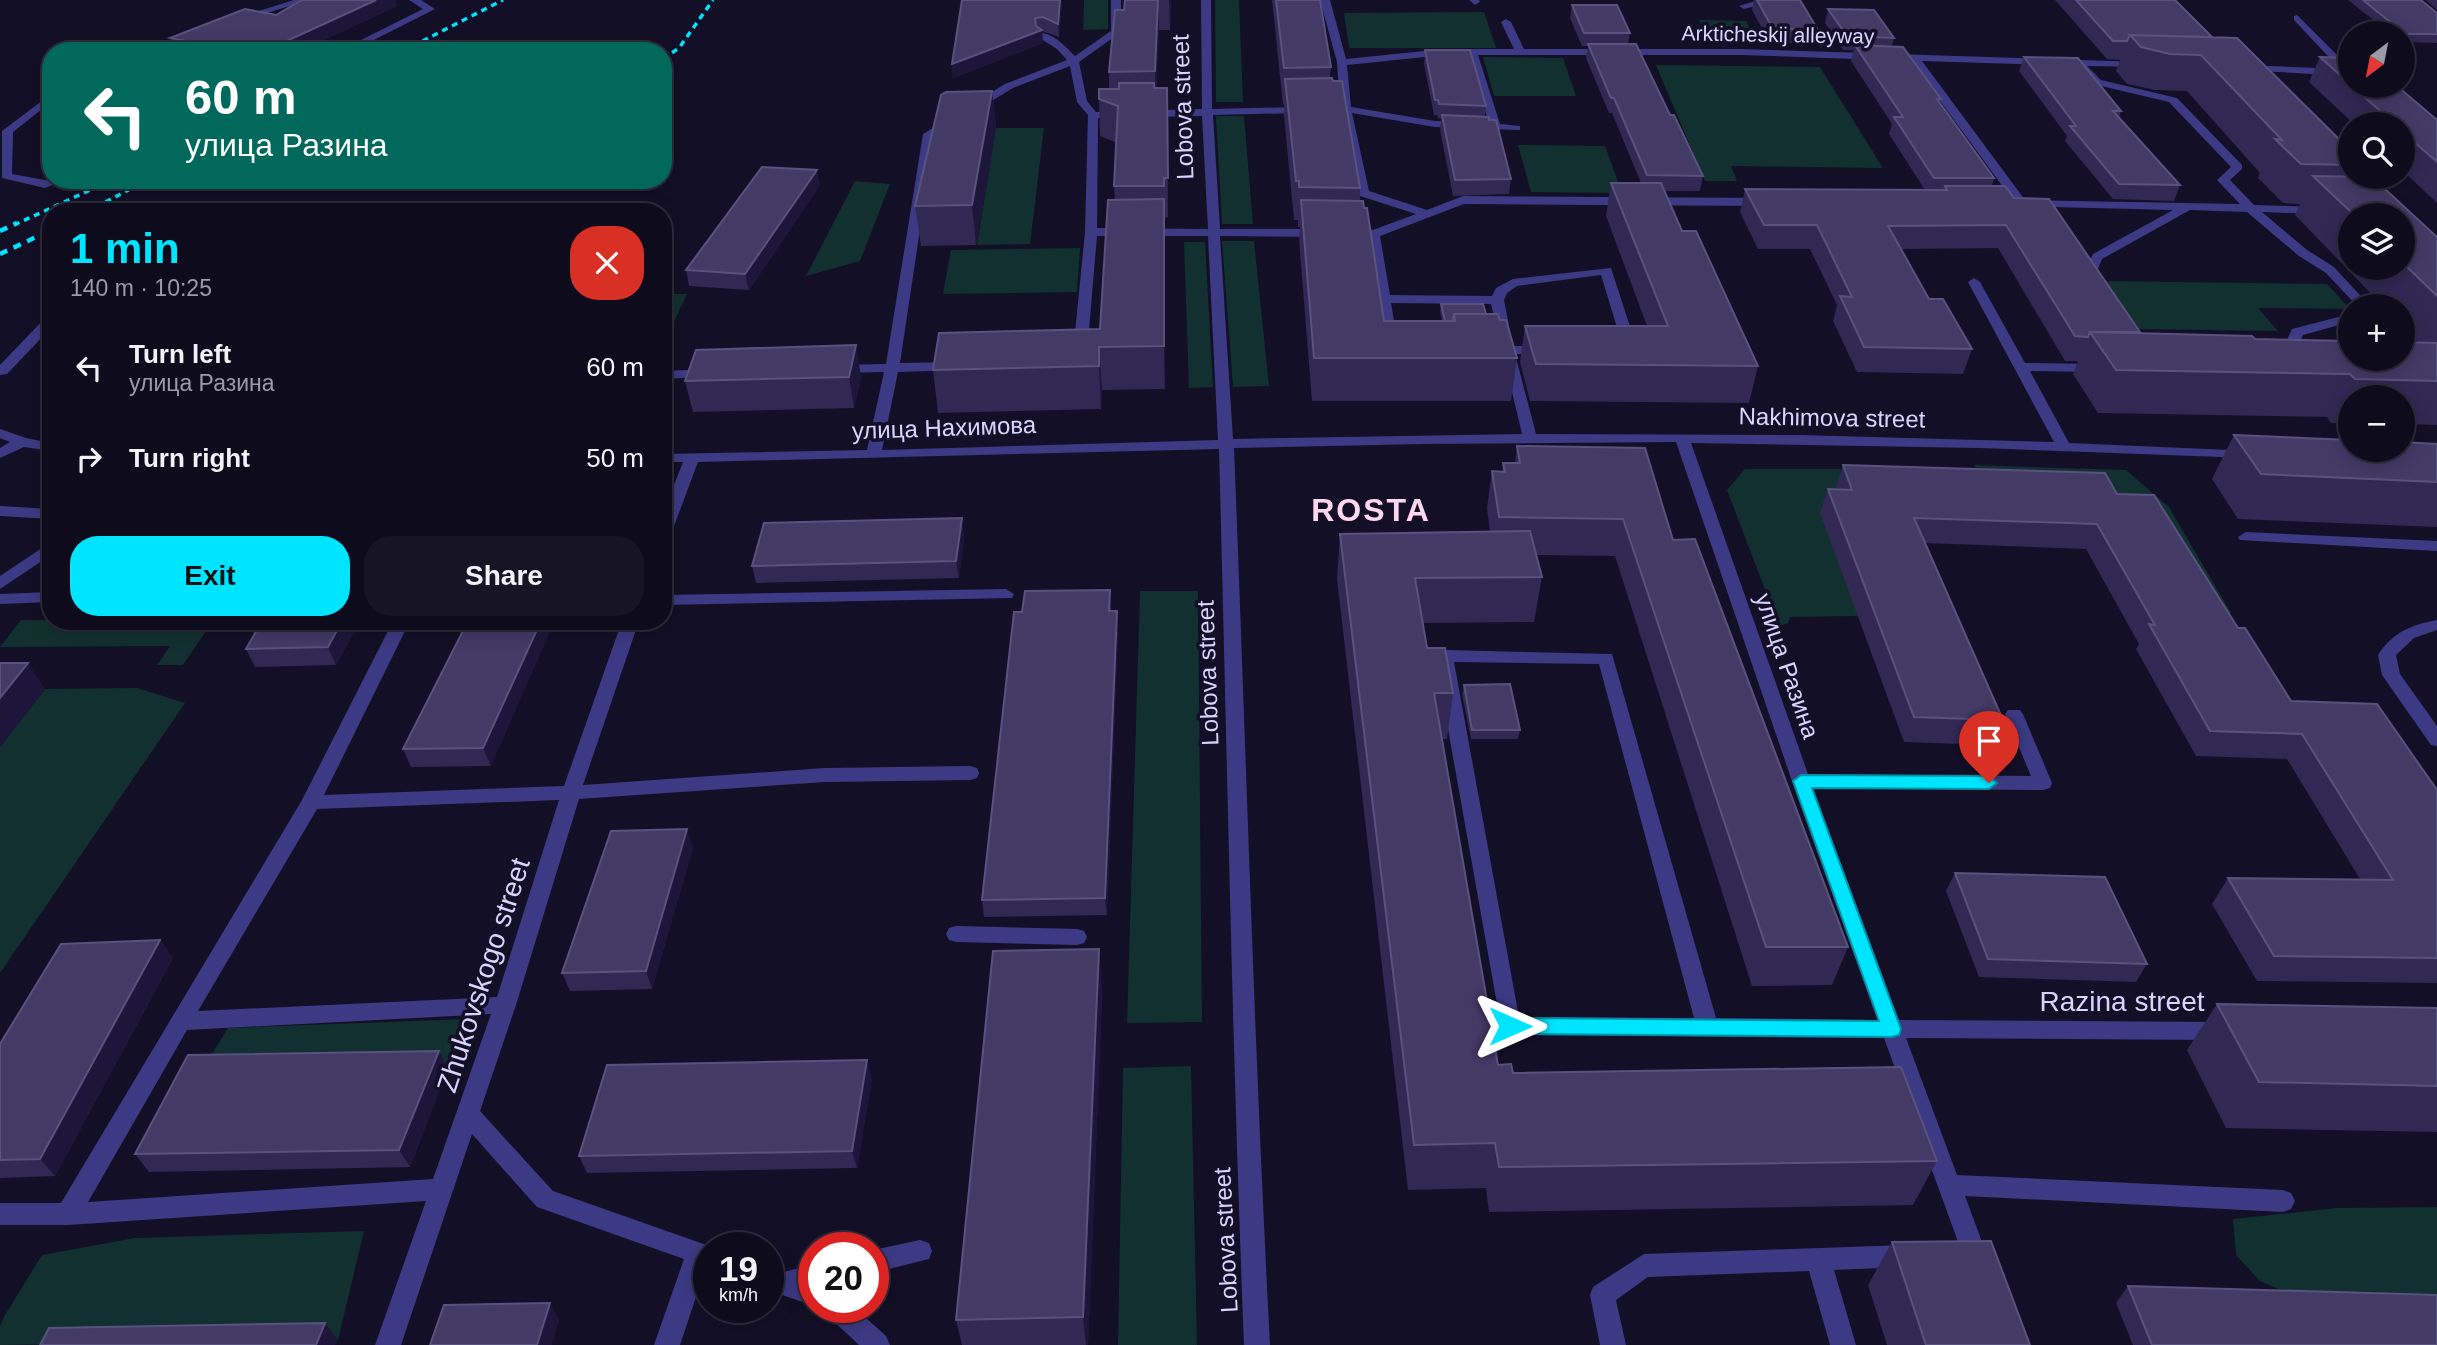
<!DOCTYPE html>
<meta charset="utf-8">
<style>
:root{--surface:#0e0b1c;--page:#171425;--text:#f1f3f6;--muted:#9b9ba3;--line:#2e2b3b;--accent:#00e5ff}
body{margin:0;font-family:Arial,sans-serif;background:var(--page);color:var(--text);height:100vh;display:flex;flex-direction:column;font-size:26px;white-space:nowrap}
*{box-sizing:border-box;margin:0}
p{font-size:23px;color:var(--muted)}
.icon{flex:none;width:38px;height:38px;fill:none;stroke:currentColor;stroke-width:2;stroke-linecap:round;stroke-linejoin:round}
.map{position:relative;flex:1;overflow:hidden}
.sheet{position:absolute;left:42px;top:203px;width:630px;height:427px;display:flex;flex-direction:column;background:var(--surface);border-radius:28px;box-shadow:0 4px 18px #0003,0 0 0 2px var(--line)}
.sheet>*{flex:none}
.banner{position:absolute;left:42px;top:42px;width:630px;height:147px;border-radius:28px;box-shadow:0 4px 18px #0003,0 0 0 2px var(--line);background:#00695c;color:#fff;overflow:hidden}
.needle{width:46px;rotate:212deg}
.buttons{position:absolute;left:2338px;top:21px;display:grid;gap:14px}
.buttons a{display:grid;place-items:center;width:77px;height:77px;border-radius:50%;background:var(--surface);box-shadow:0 4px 18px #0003,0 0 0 2px var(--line);font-size:35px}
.speed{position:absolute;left:693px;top:1232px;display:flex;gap:14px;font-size:35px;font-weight:700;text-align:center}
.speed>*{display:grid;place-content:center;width:91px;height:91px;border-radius:50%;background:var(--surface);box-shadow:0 4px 18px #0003,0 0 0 2px var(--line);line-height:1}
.speed small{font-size:18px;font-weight:400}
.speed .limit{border:10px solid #d22;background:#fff;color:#111}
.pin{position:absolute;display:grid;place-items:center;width:60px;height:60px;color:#fff;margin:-72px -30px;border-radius:50% 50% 50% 0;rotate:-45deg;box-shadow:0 0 7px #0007}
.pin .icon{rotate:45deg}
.me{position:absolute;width:77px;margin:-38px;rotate:90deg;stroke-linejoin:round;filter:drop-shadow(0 0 5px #0008)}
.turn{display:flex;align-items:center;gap:24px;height:147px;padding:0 28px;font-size:32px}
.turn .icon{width:91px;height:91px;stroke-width:2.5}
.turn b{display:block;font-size:49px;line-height:60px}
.round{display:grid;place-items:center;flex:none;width:74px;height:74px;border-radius:28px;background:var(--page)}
.overview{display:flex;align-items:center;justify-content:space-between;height:119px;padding:0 28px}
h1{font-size:42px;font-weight:700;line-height:52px;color:var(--accent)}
.button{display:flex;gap:14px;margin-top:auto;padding:14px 28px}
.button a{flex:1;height:80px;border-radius:28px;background:var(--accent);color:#111;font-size:28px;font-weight:700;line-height:80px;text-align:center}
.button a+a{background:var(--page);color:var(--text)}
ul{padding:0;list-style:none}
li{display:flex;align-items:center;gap:21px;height:91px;padding:0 28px}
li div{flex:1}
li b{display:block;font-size:26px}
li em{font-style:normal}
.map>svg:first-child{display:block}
.green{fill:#12302f}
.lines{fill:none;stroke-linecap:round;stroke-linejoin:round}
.minor{fill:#3d3a85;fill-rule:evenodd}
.rail-far1{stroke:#00e5ff;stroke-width:3.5;stroke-dasharray:6 5;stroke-linecap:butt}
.rail{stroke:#00e5ff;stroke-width:4.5;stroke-dasharray:8 7;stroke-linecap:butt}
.wall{fill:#312854;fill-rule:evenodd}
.shaded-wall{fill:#1d163a}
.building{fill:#433a66;stroke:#5a527e;stroke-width:2}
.route{fill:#00e5ff;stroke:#0095a6;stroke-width:2}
.labels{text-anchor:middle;stroke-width:7;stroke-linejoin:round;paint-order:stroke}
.far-street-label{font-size:21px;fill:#d9d4ff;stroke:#130f26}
.street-label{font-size:24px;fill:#d9d4ff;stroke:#130f26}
.near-street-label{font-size:28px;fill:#d9d4ff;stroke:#130f26}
.district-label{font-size:32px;font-weight:bold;letter-spacing:2px;fill:#ffd6f0;stroke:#130f26}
</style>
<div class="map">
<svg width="2437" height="1345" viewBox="0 0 2437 1345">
<rect width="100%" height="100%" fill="#130f26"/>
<path class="green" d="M1084 0H1108V29L1083 30Z
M1215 0H1239L1243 102H1216Z
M1484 12 1496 48H1349L1344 13Z
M1699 20 1746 21 1758 43H1709Z
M1483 57 1563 58 1576 96H1494Z
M1656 65 1820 67 1883 168 1731 166 1737 181H1705Z
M1216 116H1244L1253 224H1222Z
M996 128H1044L1030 244 977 245Z
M1518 145 1605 146 1622 193 1531 192Z
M855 181 890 184 860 261 806 276Z
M1222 241H1254L1269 386 1233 387Z
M1184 242H1205L1213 387 1189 388Z
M1080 248 1077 292 943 294 951 250Z
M2101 281 2327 284 2350 309 2258 308 2278 331 2137 329Z
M663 294H687L663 345Z
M1974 465 2126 470 2169 507 2231 613 2206 622 2143 519 1989 494Z
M1745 469H1923L1859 616 1790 617 1788 623 1779 626 1727 490Z
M1140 591H1198L1202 1022 1127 1023Z
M21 620 213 621 183 665H157L170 646 0 647Z
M137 688 185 703 0 973V747L45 689Z
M465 1019 448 1068 201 1072 228 1028Z
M1191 1066 1197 1345H1118L1123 1068Z
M2437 1207V1302L2297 1297 2260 1281 2236 1255 2233 1219 2337 1208Z
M364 1231 338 1340 0 1345V1326L5 1315 42 1255 135 1238Z"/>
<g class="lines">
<path class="minor" d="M294 0H309L241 21 233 19Z
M409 0H421L435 9 352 51H339L423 9Z
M1111 0H1121V32L1079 62 1087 101 1096 112 1202 109 1201 0H1211L1212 109 1340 106 1337 62 1320 0H1330L1346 59 1444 49H1514L1501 22 1506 19 1511 22 1524 49H1742L2143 62 2147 63V67L2087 66 2101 80 2177 98 2242 165V169L2230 180 2254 205 2324 207V213L2320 214 2262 212 2307 250 2334 267 2370 306H2357L2326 273 2299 256 2247 212 2190 210 2102 259 2094 278 2098 284 2097 287H2087L2082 278 2093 254 2173 210 2017 206 1911 61 1742 55H1478L1500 124 1520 126V130L1435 127 1352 113 1369 191 1427 210 1463 196 1767 198 1773 202 1767 206 1464 204 1380 236 1390 295 1492 296 1496 288 1513 279 1611 268 1638 351 1631 355 1515 354 1536 434 1800 435 2054 442 1968 282 1974 278 1980 282 2025 363 2097 364 2104 368 2097 372 2030 371 2069 443 2253 451 2255 454 2253 457 2248 458 1979 448 1691 443 1808 774 2031 776 2005 714 2008 710H2020L2023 714 2052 783 2050 788 2043 790 1813 788 1899 1020 2220 1022 2228 1025 2231 1031 2228 1037 2220 1040 1906 1038 1957 1175 2283 1190 2291 1193 2295 1201 2291 1209 2283 1212 1965 1196 1989 1261 1986 1269 1977 1272 1968 1269 1965 1261 1884 1038 1510 1035 1502 1032 1435 656 1444 650 1612 654 1716 1018 1878 1020 1792 781 1676 442 1423 444 1234 448C1246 747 1254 1046 1270 1345H1244C1232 1046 1227 747 1219 449L698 462 671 534 663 539V513L683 462H663V454L867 450 884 372 838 373 831 369 838 365 886 364 923 134 1005 84 1067 60 1057 49 1038 37V33C1053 32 1065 46 1075 56L1111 31ZM1444 55H1468L1489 123 1435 121 1351 107 1347 65ZM1922 61 2079 66V70L2093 84 2169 102 2231 167 2217 180 2240 204 2025 200ZM1070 66 1077 102 1088 115 1085 232 1073 353 1080 357 1087 353 1097 236H1208L1218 440 882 450 898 372 957 370 964 366 957 362 900 363 934 136 1013 88ZM1341 112 1360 196 1416 214 1373 230 1349 229 1343 233 1349 237H1368L1384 344 1391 348 1398 344 1391 303 1491 304 1522 434 1233 439 1220 236 1321 237 1327 233 1321 229H1220L1213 115ZM1202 116 1208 229 1097 228 1098 118ZM1601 275 1623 347 1513 346 1504 300 1507 293 1517 286ZM1454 662 1599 664 1694 1018 1519 1017Z
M1469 0H1479L1480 2 1475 5Z
M1759 0H1778L1744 9 1739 6Z
M2297 15 2350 68V76L2241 70 2240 68 2245 65 2340 69 2294 20V16Z
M188 33 197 35 159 51H144Z
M51 94V102L13 132 12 174 45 180H64L45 188 2 178V131Z
M2350 314V322L2303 335 2293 356 2296 361 2289 365 2284 364 2279 356 2292 329Z
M51 316V328L7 374 0 375V365L46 317Z
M709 369 714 370V376L663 379V371Z
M0 429 26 438 51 443V451L24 447 0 458V448L10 442 0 438Z
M0 506 51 509V519L0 516Z
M2246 532 2437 541V551L2240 540 2238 537Z
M51 542V555L0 589V576Z
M1006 589 1014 594 1012 598 663 605V595Z
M51 592V602L0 604V594Z
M2437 620V630L2414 638 2396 655 2400 674 2437 726V746L2431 745 2382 675 2378 655C2393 632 2411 625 2437 620Z
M393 621H410L324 795 564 786 622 621H639L583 785 825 768 970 766 977 768 979 773 977 778 970 780 825 782 579 799 516 1005 480 1111 553 1191 715 1248H709V1268L706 1267 680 1345H654L684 1259 537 1207 472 1134 401 1345H375L426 1201 68 1225H0V1203H61L302 800ZM559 800 497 997 198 1011 317 809ZM491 1014 433 1179 88 1202 187 1030Z
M956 926 1077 929 1084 931 1087 937 1084 943 1077 945 956 942 949 940 946 934 949 928Z
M920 1240 929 1243 932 1251 929 1259 873 1273V1250Z
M1905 1245 1914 1248 1917 1256 1914 1264 1905 1267 1834 1270 1856 1345H1830L1809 1271 1648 1277 1616 1300 1626 1345H1600L1590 1295 1593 1287 1644 1254Z
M814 1264V1306L768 1290V1266L784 1272Z
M824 1307H854L886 1336 890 1345H859L827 1315Z"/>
<path class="rail-far1" d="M403 51 503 0
M663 59 679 48 713 0
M438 183 444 180
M86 212 148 180
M14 225 112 180"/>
<path class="rail" d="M0 231 17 223
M0 254 51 230"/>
</g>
<path class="wall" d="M302 0H395L397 6 300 51H176L170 38 276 15Z
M962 0H1062L1059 37 1042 31 1043 43 953 78 952 64Z
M1125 0H1171L1170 30H1159L1156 88H1167L1168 217 1165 218 1164 226 1165 389 1102 390 1101 409 938 413 933 370 1100 329 1115 200 1114 186 1117 143 1100 136 1099 99 1109 89V72L1124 10Z
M1272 0H1320L1331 67 1330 78 1360 188V201L1384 321H1442L1440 312 1441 304 1486 314 1500 320 1517 358 1511 401H1312L1299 240 1300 227H1298V220H1294L1284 116V105H1283Z
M1754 0H1800L1818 30 1815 43H1770L1752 10Z
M2055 0H2175L2212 37 2350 150V177L2437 237V425L2403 424V397H2350V423H2331L2327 417 2098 413 2073 374 2078 361H2065L1998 248 1902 249 1929 299 1972 349 1963 374 1857 372 1833 321 1837 305 1810 249H1758L1740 212 1745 189 1925 190 1889 134 1892 124 1851 61 1854 50H1843L1825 23 1828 9 1894 38 1892 46 1941 99 1940 103 1994 178 1992 186 2014 198 2140 332 2255 339 2419 343 2403 326V306H2383L2295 215 2300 204 2283 203 2258 178 2260 173 2187 91 2155 90 2127 84 2116 71 2120 60 2107 59ZM2350 215H2403V268H2350Z
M2348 0H2421L2437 13V43L2403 42V33H2390Z
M2426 0H2437V10Z
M1572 5 1630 33 1628 44 1703 176 1700 191H1664L1682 231 1758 366 1749 403 1530 401 1520 362 1525 326H1647L1606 216 1611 183H1641L1612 113H1609L1586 58 1588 46H1582L1570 18Z
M1425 50 1486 106 1485 117 1511 179 1509 194 1453 196 1440 130 1441 119 1438 118 1437 115H1434L1424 64Z
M2024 57 2121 111 2119 118 2180 185 2174 201 2113 199 2065 141 2067 136 2019 71Z
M2320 57 2350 58V86H2397L2437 120V203L2403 171V124H2354L2309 82Z
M992 91 996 128 976 245 921 246 915 206Z
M820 185 749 290 689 286 686 270Z
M861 376 854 408 693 412 685 381Z
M2234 435 2437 444V527L2238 519 2212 479Z
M1517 446 1673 540 1848 947 1832 985 1752 986 1615 556 1536 555 1542 577 1534 622 1423 623 1427 648 1453 693 1447 739H1442L1498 1065 1513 1073 1937 1161 1913 1205 1489 1212 1486 1188 1408 1190 1337 579 1340 534 1490 532 1487 508 1492 471 1502 472 1503 463H1515Z
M1843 465 2117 494 2238 628 2291 701 2437 790V983L2257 981 2212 904 2228 878 2360 879 2287 759 2196 756 2136 649 2139 644 2086 549 1925 543 2003 720 1992 745 1904 742 1820 513 1828 489H1836Z
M964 535 959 578 756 583 752 566Z
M1110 590 1111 611 1118 628 1107 915 984 917 982 900 1022 612Z
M360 621 336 665 255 667 246 649Z
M468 621 491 766 411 767 403 749Z
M1464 685 1520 730 1518 739H1471L1462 694Z
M693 847 652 989 570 991 562 973Z
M1955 873 2147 964 2136 982 1979 977 1946 891Z
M160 940 173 958 55 1176 0 1178V1044Z
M1099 949 1102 995 1088 1345H962L956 1320Z
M2217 1004 2437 1008V1132L2226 1128 2187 1050Z
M439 1051 448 1068 410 1167 149 1172 135 1154Z
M872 1078 857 1168 587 1173 579 1156Z
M1892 1242 2030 1345H1887L1868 1285Z
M2128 1286 2437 1345H2133L2116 1303Z"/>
<path class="shaded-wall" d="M376 0H395L397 6 300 51H265Z
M1060 0H1062L1059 37 1058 24Z
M1158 0 1159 30 1156 108 1155 71Z
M1169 0H1171L1170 30Z
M1042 30 1043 43 953 78 952 64Z
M992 91 996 128 976 245 972 205Z
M817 170 820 185 749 290 745 274Z
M1164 199 1165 239V389L1164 346Z
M856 345 861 376 854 408 849 377Z
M1099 347 1102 390 1101 409 1099 366Z
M962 518 964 535 959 578 956 561Z
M1117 611 1118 628 1107 915 1105 898Z
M342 621H360L336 665 328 647Z
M541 621H555L491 766 483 748Z
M28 663 45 689 0 747V698Z
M687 829 693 847 652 989 646 971Z
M160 940 173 958 55 1176 40 1159Z
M1099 949 1102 995 1088 1345H1086L1083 1317Z
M439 1051 448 1068 410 1167 399 1150Z
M867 1060 872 1078 857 1168 852 1151Z
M550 1303 559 1320 552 1345H537Z
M325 1323 338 1340 335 1345H316Z"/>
<path class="building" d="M302 0H376L265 51H216L221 48 170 38 245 9 276 15Z
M962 0H1060L1058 24 1043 17 1035 18 1036 26 1042 30 952 64Z
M1125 0H1158L1155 71 1109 72 1115 10H1124Z
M1276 0H1320L1331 67 1284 68Z
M1757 0H1800L1818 30 1773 29Z
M2076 0H2175L2212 37 2130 35 2127 41H2113Z
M2363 0H2421L2437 13V34H2405Z
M1572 5H1617L1630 33H1584Z
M1828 9 1874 10 1894 38 1847 36Z
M2130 35 2237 38 2350 150V165L2301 164 2275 139 2282 140 2201 55 2170 54 2141 47Z
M1588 44H1636L1670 115H1674L1703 176 1647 175 1614 98H1611Z
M1855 45 1903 47 1941 99H1937L1994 178H1934L1894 117H1903Z
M1425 50H1470L1486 106 1439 104 1438 100H1435Z
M2024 57 2078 58 2121 111H2113L2180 185 2119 184 2070 126H2076Z
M2320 57 2350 58V84Z
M1332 78 1333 81H1342L1360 188 1299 187V181H1296L1285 79Z
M1119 83H1154V88H1167L1168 178H1164V186H1114L1118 106 1099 99V89H1119Z
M2352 86H2397L2437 120V162L2403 132V124H2395Z
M992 91 972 205 915 206 941 95 946 92Z
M1442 115 1489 117V120H1496L1511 179 1455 180Z
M762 167 817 170 745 274 686 270Z
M2313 176 2372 177 2437 237V296L2403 263V215H2354Z
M1611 183H1661L1682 231H1696L1758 366 1536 364 1525 326H1668Z
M1945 186H2005L2014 198 2049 199 2140 332H2090L2088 337 2075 336 2006 225 1888 226 1929 299H1943L1972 349 1864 347 1840 296 1852 297 1817 225H1764L1745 189 1947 190Z
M1164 199V346L1099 347V366L933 370 939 333 1100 329 1108 200Z
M1301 200 1363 201 1364 208H1367L1384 321H1455L1454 314H1498L1500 320H1506L1517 358H1314Z
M1441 304H1483L1486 314H1454L1453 321H1445Z
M2090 332 2252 336 2255 339 2350 341V359H2403V342L2437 343V381L2355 379 2350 374 2116 370Z
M856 345 849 377 685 381 696 350Z
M2234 435 2350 440V450H2403V442L2437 444V482L2261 474Z
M1517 446 1645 448 1673 540 1695 539 1848 947H1766L1623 519 1499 517 1492 471 1505 472 1503 463H1520Z
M1843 465 2105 473 2117 494 2154 495 2238 628H2245L2291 701 2377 704 2437 790V958L2274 956 2228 878 2393 880 2302 734 2210 731 2149 624 2155 625 2097 524 1914 518 2003 720 1914 717 1828 489 1852 490Z
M962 518 956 561 752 566 764 523Z
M1530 531 1542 577 1415 578 1427 648H1445L1453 693H1434L1498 1065 1511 1064 1513 1073 1901 1067 1937 1161 1499 1167 1495 1143 1414 1145 1340 534Z
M1110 590 1109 611H1117L1105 898 982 900 1014 612H1022L1025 591Z
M262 621H342L328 647 246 649Z
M468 621H541L483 748 403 749Z
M0 663H28L0 698Z
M1510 684 1520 730H1472L1464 685Z
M687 829 646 971 562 973 611 831Z
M1955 873 2105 877 2147 964 1988 959Z
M160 940 40 1159 0 1160V1044L61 944Z
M1099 949 1083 1317 956 1320 993 951Z
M2217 1004 2437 1008V1086L2259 1082Z
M439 1051 399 1150 135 1154 188 1055Z
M867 1060 852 1151 579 1156 607 1065Z
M1991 1241 2030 1345H1926L1892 1242Z
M2128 1286 2437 1295V1345H2152Z
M550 1303 537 1345H430L444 1305Z
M325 1323 316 1345H40L49 1328Z"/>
<path class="route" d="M1801 775 1989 776 1997 783 1989 789 1812 788 1901 1029 1899 1035 1892 1037 1510 1034 1503 1032 1500 1026 1503 1020 1510 1018 1879 1021 1793 781Z"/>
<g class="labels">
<g class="far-street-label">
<text transform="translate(1778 35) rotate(1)" y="7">Arkticheskij alleyway</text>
</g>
<g class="street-label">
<text transform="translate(1183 107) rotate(-92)" y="8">Lobova street</text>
<text transform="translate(1832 418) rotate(1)" y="8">Nakhimova street</text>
<text transform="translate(944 428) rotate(-2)" y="8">улица Нахимова</text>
<text transform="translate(1787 666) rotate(71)" y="8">улица Разина</text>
<text transform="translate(1208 673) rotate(-92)" y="8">Lobova street</text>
<text transform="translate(1226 1240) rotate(-93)" y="8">Lobova street</text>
</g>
<g class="near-street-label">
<text transform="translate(483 975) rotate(-72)" y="10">Zhukovskogo street</text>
<text x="2122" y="1011">Razina street</text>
</g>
<g class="district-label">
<text x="1371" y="521">ROSTA</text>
</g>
</g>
</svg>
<div class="buttons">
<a><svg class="needle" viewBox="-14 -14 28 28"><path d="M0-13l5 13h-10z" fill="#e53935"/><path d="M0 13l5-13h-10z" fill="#9b9ba3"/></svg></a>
<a><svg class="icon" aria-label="search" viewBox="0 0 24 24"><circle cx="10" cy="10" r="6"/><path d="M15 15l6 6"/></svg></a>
<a><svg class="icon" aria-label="layers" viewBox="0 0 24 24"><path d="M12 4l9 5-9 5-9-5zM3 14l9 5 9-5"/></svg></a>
<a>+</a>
<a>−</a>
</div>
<div class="speed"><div>19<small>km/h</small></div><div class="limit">20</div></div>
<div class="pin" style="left:1989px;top:783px;background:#d93025"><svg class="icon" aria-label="arrive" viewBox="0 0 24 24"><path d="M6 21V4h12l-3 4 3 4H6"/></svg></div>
<svg class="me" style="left:1510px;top:1026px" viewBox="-20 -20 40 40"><path d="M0-17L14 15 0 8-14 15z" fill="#00e5ff" stroke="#fff" stroke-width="4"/></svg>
<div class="banner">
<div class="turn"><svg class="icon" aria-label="left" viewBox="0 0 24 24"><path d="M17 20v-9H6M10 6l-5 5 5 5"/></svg><div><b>60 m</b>улица Разина</div></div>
</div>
<section class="sheet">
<div class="overview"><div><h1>1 min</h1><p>140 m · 10:25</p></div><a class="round" style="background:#d93025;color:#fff"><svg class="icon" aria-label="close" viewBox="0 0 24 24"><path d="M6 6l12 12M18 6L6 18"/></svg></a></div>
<ul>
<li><svg class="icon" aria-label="left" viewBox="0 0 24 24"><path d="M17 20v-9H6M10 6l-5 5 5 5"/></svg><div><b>Turn left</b><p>улица Разина</p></div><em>60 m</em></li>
<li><svg class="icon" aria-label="right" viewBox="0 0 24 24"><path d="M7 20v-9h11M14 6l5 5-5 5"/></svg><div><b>Turn right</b></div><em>50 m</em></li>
</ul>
<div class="button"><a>Exit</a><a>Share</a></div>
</section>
</div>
